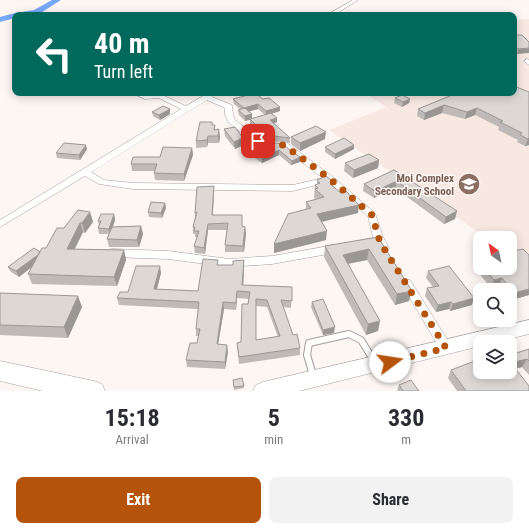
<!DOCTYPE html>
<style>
:root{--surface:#fff;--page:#f2f2f3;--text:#2b2b33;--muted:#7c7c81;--accent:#b45309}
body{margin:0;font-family:"Roboto Condensed",sans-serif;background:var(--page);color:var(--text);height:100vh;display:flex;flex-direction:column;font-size:15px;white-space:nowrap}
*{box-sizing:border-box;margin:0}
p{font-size:13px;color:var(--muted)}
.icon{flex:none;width:22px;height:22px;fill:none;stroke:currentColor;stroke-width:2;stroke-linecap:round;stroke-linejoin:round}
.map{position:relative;height:391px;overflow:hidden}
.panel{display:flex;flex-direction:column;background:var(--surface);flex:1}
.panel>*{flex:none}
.top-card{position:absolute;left:12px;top:12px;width:505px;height:84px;border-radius:8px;box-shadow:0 2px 10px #0003;background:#00695c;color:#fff;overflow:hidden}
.needle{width:26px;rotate:327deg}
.tools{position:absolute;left:473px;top:231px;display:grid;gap:8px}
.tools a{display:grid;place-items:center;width:44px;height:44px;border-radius:8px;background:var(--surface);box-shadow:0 2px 10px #0003;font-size:20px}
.pin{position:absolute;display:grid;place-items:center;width:34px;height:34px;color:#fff;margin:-17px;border-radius:8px;box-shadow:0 2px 6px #0006}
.me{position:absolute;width:44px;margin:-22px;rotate:76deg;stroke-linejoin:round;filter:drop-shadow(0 0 3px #0008)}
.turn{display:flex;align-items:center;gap:14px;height:84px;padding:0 16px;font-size:18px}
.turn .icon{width:52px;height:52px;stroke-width:2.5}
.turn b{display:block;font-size:28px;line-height:34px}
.eta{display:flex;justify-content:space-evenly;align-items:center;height:68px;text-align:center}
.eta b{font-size:24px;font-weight:700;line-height:28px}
.cta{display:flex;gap:8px;margin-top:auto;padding:8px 16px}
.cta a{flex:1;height:46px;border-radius:8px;background:var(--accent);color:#fff;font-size:16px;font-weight:700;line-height:46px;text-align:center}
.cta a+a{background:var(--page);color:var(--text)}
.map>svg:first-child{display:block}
.built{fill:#f7e8e2}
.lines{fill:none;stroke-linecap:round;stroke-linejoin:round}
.river{fill:#77a7f9;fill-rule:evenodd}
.service-casing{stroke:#a49e9c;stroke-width:8}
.minor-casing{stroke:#a49e9c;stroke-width:1}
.secondary-casing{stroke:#a49e9c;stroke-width:1}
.trunk-casing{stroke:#a49e9c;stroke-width:1}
.service{stroke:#fff;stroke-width:6}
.minor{fill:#fff;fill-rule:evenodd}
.secondary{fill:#fff;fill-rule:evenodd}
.trunk{fill:#fff;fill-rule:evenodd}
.wall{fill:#bfbab7;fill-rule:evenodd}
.shaded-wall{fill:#9b9795}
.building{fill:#ded8d5;stroke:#9b9795;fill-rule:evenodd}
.route{stroke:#b45309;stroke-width:7;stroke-dasharray:0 12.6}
.labels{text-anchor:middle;stroke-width:3;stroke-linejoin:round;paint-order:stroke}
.education-label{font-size:11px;font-weight:bold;fill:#785e54;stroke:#fdf6f3;text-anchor:end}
</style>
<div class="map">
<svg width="529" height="391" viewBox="0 0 529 391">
<rect width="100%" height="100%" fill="#fdf6f3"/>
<path class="built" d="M529 19V266L510 253V238H487L329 130 387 107 364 93H514V20Z"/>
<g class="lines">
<path class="river" d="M52 0H61L39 14 15 15V18L0 22V17L15 13 34 10Z"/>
<g class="service-casing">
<path id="service" d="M313 375 307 355 309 343 349 334 361 340 374 361"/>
</g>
<g class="minor-casing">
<path id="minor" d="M353 0H358L334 15H327Z
M527 59 529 60V65L524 61Z
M132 93H141L146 95 160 94 186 106 208 93H216L212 97 232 105 233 115 235 120 263 141 287 143 333 177 375 213 383 237 389 248 388 251H380L373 237 368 216 328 182 293 191 133 189 99 184 85 176 0 227V220L181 109 159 98 145 99ZM207 100 225 108V115L229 123 258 145 282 147 323 178 293 185 133 183 104 180 91 172Z
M335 245 339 246 340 249 339 252 272 264 229 267 168 259 112 257 108 256 107 253 108 250 112 249 168 251 229 259 272 256Z
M406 279 410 280 450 344 452 348 450 352 446 353 442 352 401 283 402 280Z"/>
</g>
<g class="secondary-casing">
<path id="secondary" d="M529 320V334L497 342H480V346L299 391H253L256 385 263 382Z"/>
</g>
<g class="trunk-casing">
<path id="trunk" d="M0 361 94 381 102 384 105 391H43L0 381Z"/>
</g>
<use href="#service" class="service"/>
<use href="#minor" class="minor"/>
<use href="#secondary" class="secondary"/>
<use href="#trunk" class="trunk"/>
</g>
<path class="wall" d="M514 35 529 42 517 54H514Z
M529 92V145L525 146 517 142 518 140 498 130 499 127 475 115 465 119 442 113 424 120 417 116 418 109Z
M395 98 410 99 409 103 402 107 394 103Z
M233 99H263L280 111 272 114 277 118V122L274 123 290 138V143L266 140 250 124V119L265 115 258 109 249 111 252 114V119L245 121 239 115 238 110H241L234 104Z
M170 109V114L160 120 153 116 152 112Z
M212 122V125L220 137 219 143H208L207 147 196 148V141Z
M224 129 244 145 235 149 225 136Z
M291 137 325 139 300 151 291 144Z
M276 143 300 162 291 165 279 155 262 163 255 158V153Z
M325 147 354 149 335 159 325 152Z
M192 148 193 155 184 181 155 180 154 173V171H132L131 164 160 157Z
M87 149 80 160 57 158 56 153Z
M379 160 378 168 353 178 344 171 345 163Z
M394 170 455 219 444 224 395 188 374 198 363 191 364 184Z
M317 180 334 182 333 187 358 213 322 222 326 240 274 253V244L306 210V202L316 199 314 198 315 185 317 184Z
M214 186V192L213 215 242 226 246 233 244 252H225V245L227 230H208L205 254 195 253 194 246 197 237H195V234H193V227L195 217V213Z
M165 203 166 208 162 218 149 217 148 212Z
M90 212 93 222 85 233 83 232 75 249 124 250 126 260 117 286 32 284 28 274 32 267 19 277 11 272 8 267 46 248 64 228Z
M114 214 115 220 113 227 141 226 143 234 139 247H109L107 239 109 234H99L98 228 99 226 98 221Z
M378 237 409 301 395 305 367 260 348 264 378 331 366 335 324 257 325 246Z
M529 255V295L511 300H510V290H502L498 286 491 288 474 267 477 260 480 259V268H510Z
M244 260V267L243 285 292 287 291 308 283 307 293 335 300 348V355L239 364 237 343 241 342 249 299 237 298 236 310 224 309 218 344 228 352 225 369 187 367 186 360 197 343 199 336H196V329L198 309 119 305 117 298 161 273 157 289 198 291 218 265H233ZM256 306 267 307 278 337 256 340Z
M428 271 472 305 450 311 449 309 436 312 425 296 427 288 433 287 426 278Z
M0 293 82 307 68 338 0 335Z
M312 302 334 333 323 335 311 307Z
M529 349V375L522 367 515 369 529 391H457L448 378 451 370 480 372Z
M233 380 244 386V388L234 390Z
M399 385 419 391H398L397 390Z"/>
<path class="shaded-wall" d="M529 48V53L517 54 519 49Z
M410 99 409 103 402 107 403 102Z
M258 104V109L244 113V108Z
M444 105 442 113 424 120 425 113Z
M280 107V111L266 115V111Z
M477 108 475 115 465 119 467 112Z
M170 109V114L160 120 159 115Z
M252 114V119L245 121V116Z
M277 118V122L270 125V120Z
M219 129 220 137 219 143 218 136Z
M326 132 325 139 300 151V143Z
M208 136V143L207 147V140Z
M243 138 244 145 235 149 234 142Z
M529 138V145L525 146 528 139Z
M86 145 87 149 80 160 79 155Z
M354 145V149L335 159V154Z
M192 148 193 155 184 181V174Z
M279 150V155L262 163V158Z
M300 157V162L291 165 292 161Z
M379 160 378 168 353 178 354 170Z
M397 181 395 188 374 198 375 191Z
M214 186V192L212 222V215Z
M165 203 166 208 162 218 161 213Z
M359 205 358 213 316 223 317 214Z
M457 211 455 219 444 224 446 217Z
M90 212 93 222 85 233 82 223Z
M114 214 115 220 110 234 109 229Z
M80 223 83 232 70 258 67 249Z
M208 224V230L205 254 204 248Z
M141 226 143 234 139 247 137 240Z
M245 227 246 233 244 252 243 246Z
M327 231 326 240 274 253V244Z
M369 249 367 260 341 265 343 255Z
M124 250 126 260 117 286 114 277Z
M41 252 43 258 19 277 16 271Z
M244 260V267L243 292 242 285Z
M160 266 161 273 155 296 154 289Z
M502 278 498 286 491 288 494 280Z
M529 289V295L511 300 514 293Z
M237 291V298L236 310V303Z
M412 291 409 301 395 305 397 294Z
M78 296 82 307 68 338 64 327Z
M474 298 472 305 450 311 453 304Z
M223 302 224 309 217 351V344Z
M451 302 449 309 436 312 438 305Z
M380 321 378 331 366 335 368 324Z
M335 327 334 333 323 335V330Z
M227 345 228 352 225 369V362Z
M527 359 522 367 510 370 511 363Z"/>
<path class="building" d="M514 35H522L529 42V48L519 49 514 48Z
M514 86 529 92V138L528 139 520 135 522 133 500 122 503 121 477 108 467 112 444 105 425 113 418 109 457 93H514Z
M255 93 263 99 269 98 280 107 266 111 258 104 244 108 233 99Z
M402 95 410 99 403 102 395 98Z
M163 106 170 109 159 115 152 112Z
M245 108 252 114 245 116 238 110Z
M271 113 277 118 270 120 290 138 266 135 250 119Z
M200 122H212V125H215L214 130 219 129 218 136H208L207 140 196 141Z
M316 126 326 132 300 143 291 137Z
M235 127 243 138 234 142 224 129Z
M344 138 354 145 335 154 325 147Z
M64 143 86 145 79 155 56 153Z
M276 143 282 144 300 157 292 161 279 150 262 158 255 153Z
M163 147 192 148 184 174 154 173 157 164H131L133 157H160Z
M369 154 379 160 354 170 345 163Z
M394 170 457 211 446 217 397 181 375 191 364 184Z
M326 176 334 182 330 184 341 193 346 191 359 205 317 214 327 231 274 244 288 214 311 208 306 202 324 197 315 189 318 188 315 185 320 183 317 180Z
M214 186 212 215H242V226L245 227 243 246 225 245 228 223 208 224 204 248 194 246 199 231H194L195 227H193L197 212 195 213 197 187Z
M151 202 165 203 161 213 148 212Z
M78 210 90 212 82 223H80L67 249 124 250 114 277 28 274 42 248H46L57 228H64Z
M101 214H114L109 229 98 228 101 221H98Z
M141 226 137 240 107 239 112 227Z
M378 237 412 291 397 294 369 249 343 255 380 321 368 324 325 246Z
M34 248 40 252 38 255 16 271 8 267Z
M523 249 529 255V289L514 293 502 278 494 280 484 268H510V252Z
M203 259 218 260 217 265H233V261L244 260 242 285 292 287V301L281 300 293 335 297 334 300 348 239 357 237 343 241 342 242 304H248L250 292 237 291 236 303 223 302 217 344 227 345 225 362 186 360 190 343H197L200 329H196L199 302 117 298 120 292H128L136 266H160L154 289 198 291ZM256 299 267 300 280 336 256 340Z
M480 259V263L477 260Z
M449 266 474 298 453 304 451 302 438 305 427 288 439 286 428 271Z
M0 293 78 296 64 327 0 325Z
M323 299 335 327 323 330 312 302Z
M529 349V361L527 359 511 363 529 386V391H466L451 370 480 359V372H510V355Z
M242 378 244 386 234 387 233 380Z
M411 380 419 391H403L399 385Z"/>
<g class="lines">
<path class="route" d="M258 141 265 144 284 145 330 179 372 215 380 242 446 348 390 362"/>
</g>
<defs>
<g id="school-disc" transform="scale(1.15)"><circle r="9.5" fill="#8d6e63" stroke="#fdf6f3"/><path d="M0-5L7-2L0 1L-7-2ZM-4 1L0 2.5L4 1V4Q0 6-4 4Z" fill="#fff"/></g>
</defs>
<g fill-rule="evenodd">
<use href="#school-disc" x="469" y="184"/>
</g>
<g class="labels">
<g class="education-label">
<text x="454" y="182">Moi Complex<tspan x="454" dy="13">Secondary School</tspan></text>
</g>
</g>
</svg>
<div class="tools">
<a><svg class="needle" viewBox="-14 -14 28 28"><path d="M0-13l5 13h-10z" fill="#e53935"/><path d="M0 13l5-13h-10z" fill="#7c7c81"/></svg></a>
<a><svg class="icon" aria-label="search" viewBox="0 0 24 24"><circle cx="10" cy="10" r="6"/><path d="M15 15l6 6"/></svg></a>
<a><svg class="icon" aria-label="layers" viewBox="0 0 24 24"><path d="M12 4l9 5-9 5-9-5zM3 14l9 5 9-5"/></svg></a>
</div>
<div class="pin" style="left:258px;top:141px;background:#d93025"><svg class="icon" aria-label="arrive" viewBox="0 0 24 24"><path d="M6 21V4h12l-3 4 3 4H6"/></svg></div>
<svg class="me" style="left:390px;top:362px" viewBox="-20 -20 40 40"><circle r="19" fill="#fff"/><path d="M0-13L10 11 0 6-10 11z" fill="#b45309"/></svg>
<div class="top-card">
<div class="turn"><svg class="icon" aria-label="left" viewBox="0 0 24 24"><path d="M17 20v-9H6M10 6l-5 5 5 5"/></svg><div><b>40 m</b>Turn left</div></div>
</div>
</div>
<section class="panel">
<div class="eta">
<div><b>15:18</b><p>Arrival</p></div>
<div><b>5</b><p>min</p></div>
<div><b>330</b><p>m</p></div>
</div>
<div class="cta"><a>Exit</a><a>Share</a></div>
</section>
